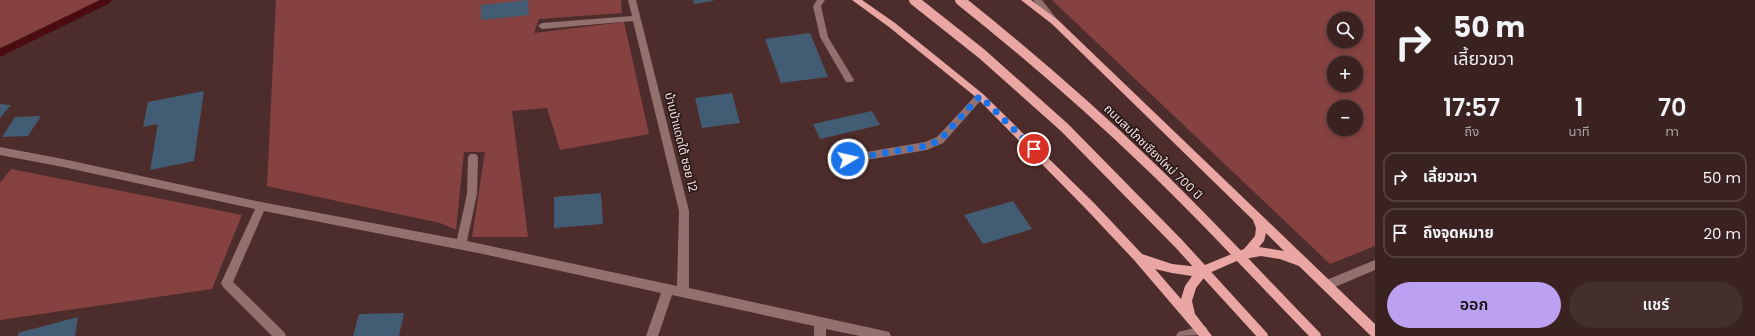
<!DOCTYPE html>
<html lang="th">
<meta charset="utf-8">
<style>
:root{--surface:#3a2220;--page:#452f2d;--text:#f1f3f6;--muted:#aba4a5;--line:#543f3e;--accent:#bca0f2}
body{margin:0;font-family:Poppins,"Noto Sans Thai",sans-serif;background:var(--page);color:var(--text);height:100vh;display:flex;flex-direction:column;font-size:15px;white-space:nowrap}
*{box-sizing:border-box;margin:0}
p{font-size:13px;color:var(--muted)}
.icon{flex:none;width:22px;height:22px;fill:none;stroke:currentColor;stroke-width:2;stroke-linecap:round;stroke-linejoin:round}
.map{position:relative;flex:1;overflow:hidden}
.panel{display:flex;flex-direction:column;background:var(--surface);width:380px}
.panel>*{flex:none}
.hud{background:#3a2220;color:var(--text);overflow:hidden}
.buttons{position:absolute;left:1327px;top:12px;display:grid;gap:8px}
.buttons a{display:grid;place-items:center;width:36px;height:36px;border-radius:50%;background:var(--surface);box-shadow:0 2px 6px #0003,0 0 0 1px var(--line);font-size:20px}
.pin{position:absolute;display:grid;place-items:center;width:34px;height:34px;color:#fff;margin:-17px;border:2px solid #fff;border-radius:50%;box-shadow:0 1px 4px #0007}
.me{position:absolute;width:44px;margin:-22px;rotate:81deg;stroke-linejoin:round;filter:drop-shadow(0 0 3px #0008)}
.turn{display:flex;align-items:center;gap:14px;height:84px;padding:0 12px;font-size:18px}
.turn .icon{width:52px;height:52px;stroke-width:2.5}
.turn b{display:block;font-size:28px;line-height:34px}
.eta{display:flex;justify-content:space-evenly;align-items:center;height:68px;text-align:center}
.eta b{font-size:24px;font-weight:600;line-height:28px}
.action{display:flex;gap:8px;margin-top:auto;padding:8px 12px}
.action a{flex:1;height:46px;border-radius:24px;background:var(--accent);color:#111;font-size:16px;font-weight:600;line-height:46px;text-align:center}
.action a+a{background:var(--page);color:var(--text)}
ul{padding:0;list-style:none}
li{display:flex;align-items:center;gap:12px;height:50px;margin:0 8px 6px;padding:0 4px;border:2px solid var(--line);border-radius:12px}
li div{flex:1}
li b{display:block;font-size:15px}
li em{font-style:normal}
main{display:flex;flex:1;min-height:0}
.map>svg:first-child{display:block}
.green{fill:#854241;fill-rule:evenodd}
.lines{fill:none;stroke-linecap:round;stroke-linejoin:round}
.stream{stroke:#4b0b0f;stroke-width:7}
.building{fill:#425d73}
.minor{fill:#91706e;fill-rule:evenodd}
.major{fill:#e9a6a3;fill-rule:evenodd}
.major-bridge{stroke:#e9a6a3;stroke-width:10}
.route{stroke:#1a73e8;stroke-width:7;stroke-dasharray:0 12.6}
.labels{text-anchor:middle;stroke-width:3.5;stroke-linejoin:round;paint-order:stroke}
.street-label{font-size:12px;fill:#f6e1df;stroke:#291a19}
</style>
<main>
<div class="map">
<svg width="1375" height="336" viewBox="0 0 1375 336">
<rect width="100%" height="100%" fill="#4d2d2b"/>
<path class="green" d="M0 0H100L0 48Z
M276 0H621L622 13 539 19 534 33 624 22 649 134 560 150 547 108 512 111 528 237H472L485 152H464L456 230 440 223 267 186Z
M1052 0H1375V246L1330 264ZM1334 19H1356V41H1334ZM1334 63H1356V85H1334ZM1334 107H1356V129H1334Z
M11 169 242 215 212 289 0 320V183Z"/>
<g class="lines">
<path class="stream" d="M0 53 108 0"/>
</g>
<path class="building" d="M528 0 529 15 481 20V5Z
M693 0H713V1L694 4Z
M810 33 828 77 781 83 765 39Z
M204 91 194 161 150 170 158 124 143 127 148 102Z
M732 93 740 123 702 128 695 98Z
M0 104 11 105 0 118Z
M872 111 880 125 820 139 813 124Z
M41 116 28 136 2 137 15 117Z
M601 193 603 224 554 228V197Z
M1013 201 1032 229 983 244 964 215Z
M404 313 399 336H353L359 314Z
M78 317 75 336H18V333Z"/>
<g class="lines">
<path class="minor" d="M628 0H636L689 211V288L885 331 889 332 891 336H860L826 329V336H814V326L672 295 658 336H646L661 293 483 254 264 211 233 282 284 332 286 336H272L223 287 221 283 255 209 63 167 0 155V147L63 159 261 202 457 239 467 194 468 157 470 154H476L478 157 477 194 467 241 677 286 679 211 633 21 542 29 538 26 542 23 632 16Z
M817 0H825L821 6 828 37 854 80 852 82H846L820 37 813 6Z
M1033 0H1042L1056 18 1057 20 1056 22H1050Z
M980 93 983 94 985 96 983 98 943 143 927 150 848 163 844 162 843 159 844 156 848 155 925 142 937 137 977 94Z
M1375 260V270L1328 290 1324 289 1322 285 1324 281Z
M1202 326 1206 327 1208 331 1206 335 1176 336 1178 332Z"/>
<path class="major" d="M852 0H862L895 23 983 94 1094 203 1142 254 1172 264 1190 266 1205 265 1244 249 1255 236 1256 228 1253 220 1052 24 1021 0H1031L1058 20 1375 324V336H1371L1299 266 1280 259 1261 256 1239 260 1207 274 1196 288 1192 301 1195 314 1212 336H1199L1134 260 1086 209 977 98 889 27ZM1266 233 1284 251 1259 247 1264 241ZM1155 269 1172 273 1192 276 1185 286 1181 299Z"/>
<path class="major-bridge" d="M914 0 982 54 1065 128 1179 244 1263 336
M960 0C1025 52 1089 107 1149 165 1207 220 1260 279 1316 336"/>
</g>
<g class="lines">
<path class="route" d="M848 159 927 146 940 140 980 96 1034 149"/>
</g>
<g class="labels">
<g class="street-label">
<text transform="translate(681 142) rotate(76)" y="4">บ้านป่าแดดใต้ ซอย 12</text>
<text transform="translate(1153 152) rotate(44)" y="4">ถนนสมโภชเชียงใหม่ 700 ปี</text>
</g>
</g>
</svg>
<div class="buttons">
<a><svg class="icon" aria-label="search" viewBox="0 0 24 24"><circle cx="10" cy="10" r="6"/><path d="M15 15l6 6"/></svg></a>
<a>+</a>
<a>−</a>
</div>
<div class="pin" style="left:1034px;top:149px;background:#d93025"><svg class="icon" aria-label="arrive" viewBox="0 0 24 24"><path d="M6 21V4h12l-3 4 3 4H6"/></svg></div>
<svg class="me" style="left:848px;top:159px" viewBox="-20 -20 40 40"><circle r="17" fill="#1a73e8" stroke="#fff" stroke-width="3"/><path d="M0-11L8 9 0 5-8 9z" fill="#fff"/></svg>
</div>
<section class="panel">
<div class="hud">
<div class="turn"><svg class="icon" aria-label="right" viewBox="0 0 24 24"><path d="M7 20v-9h11M14 6l5 5-5 5"/></svg><div><b>50 m</b>เลี้ยวขวา</div></div>
</div>
<div class="eta">
<div><b>17:57</b><p>ถึง</p></div>
<div><b>1</b><p>นาที</p></div>
<div><b>70</b><p>m</p></div>
</div>
<ul>
<li><svg class="icon" aria-label="right" viewBox="0 0 24 24"><path d="M7 20v-9h11M14 6l5 5-5 5"/></svg><div><b>เลี้ยวขวา</b></div><em>50 m</em></li>
<li><svg class="icon" aria-label="arrive" viewBox="0 0 24 24"><path d="M6 21V4h12l-3 4 3 4H6"/></svg><div><b>ถึงจุดหมาย</b></div><em>20 m</em></li>
</ul>
<div class="action"><a>ออก</a><a>แชร์</a></div>
</section>
</main>
